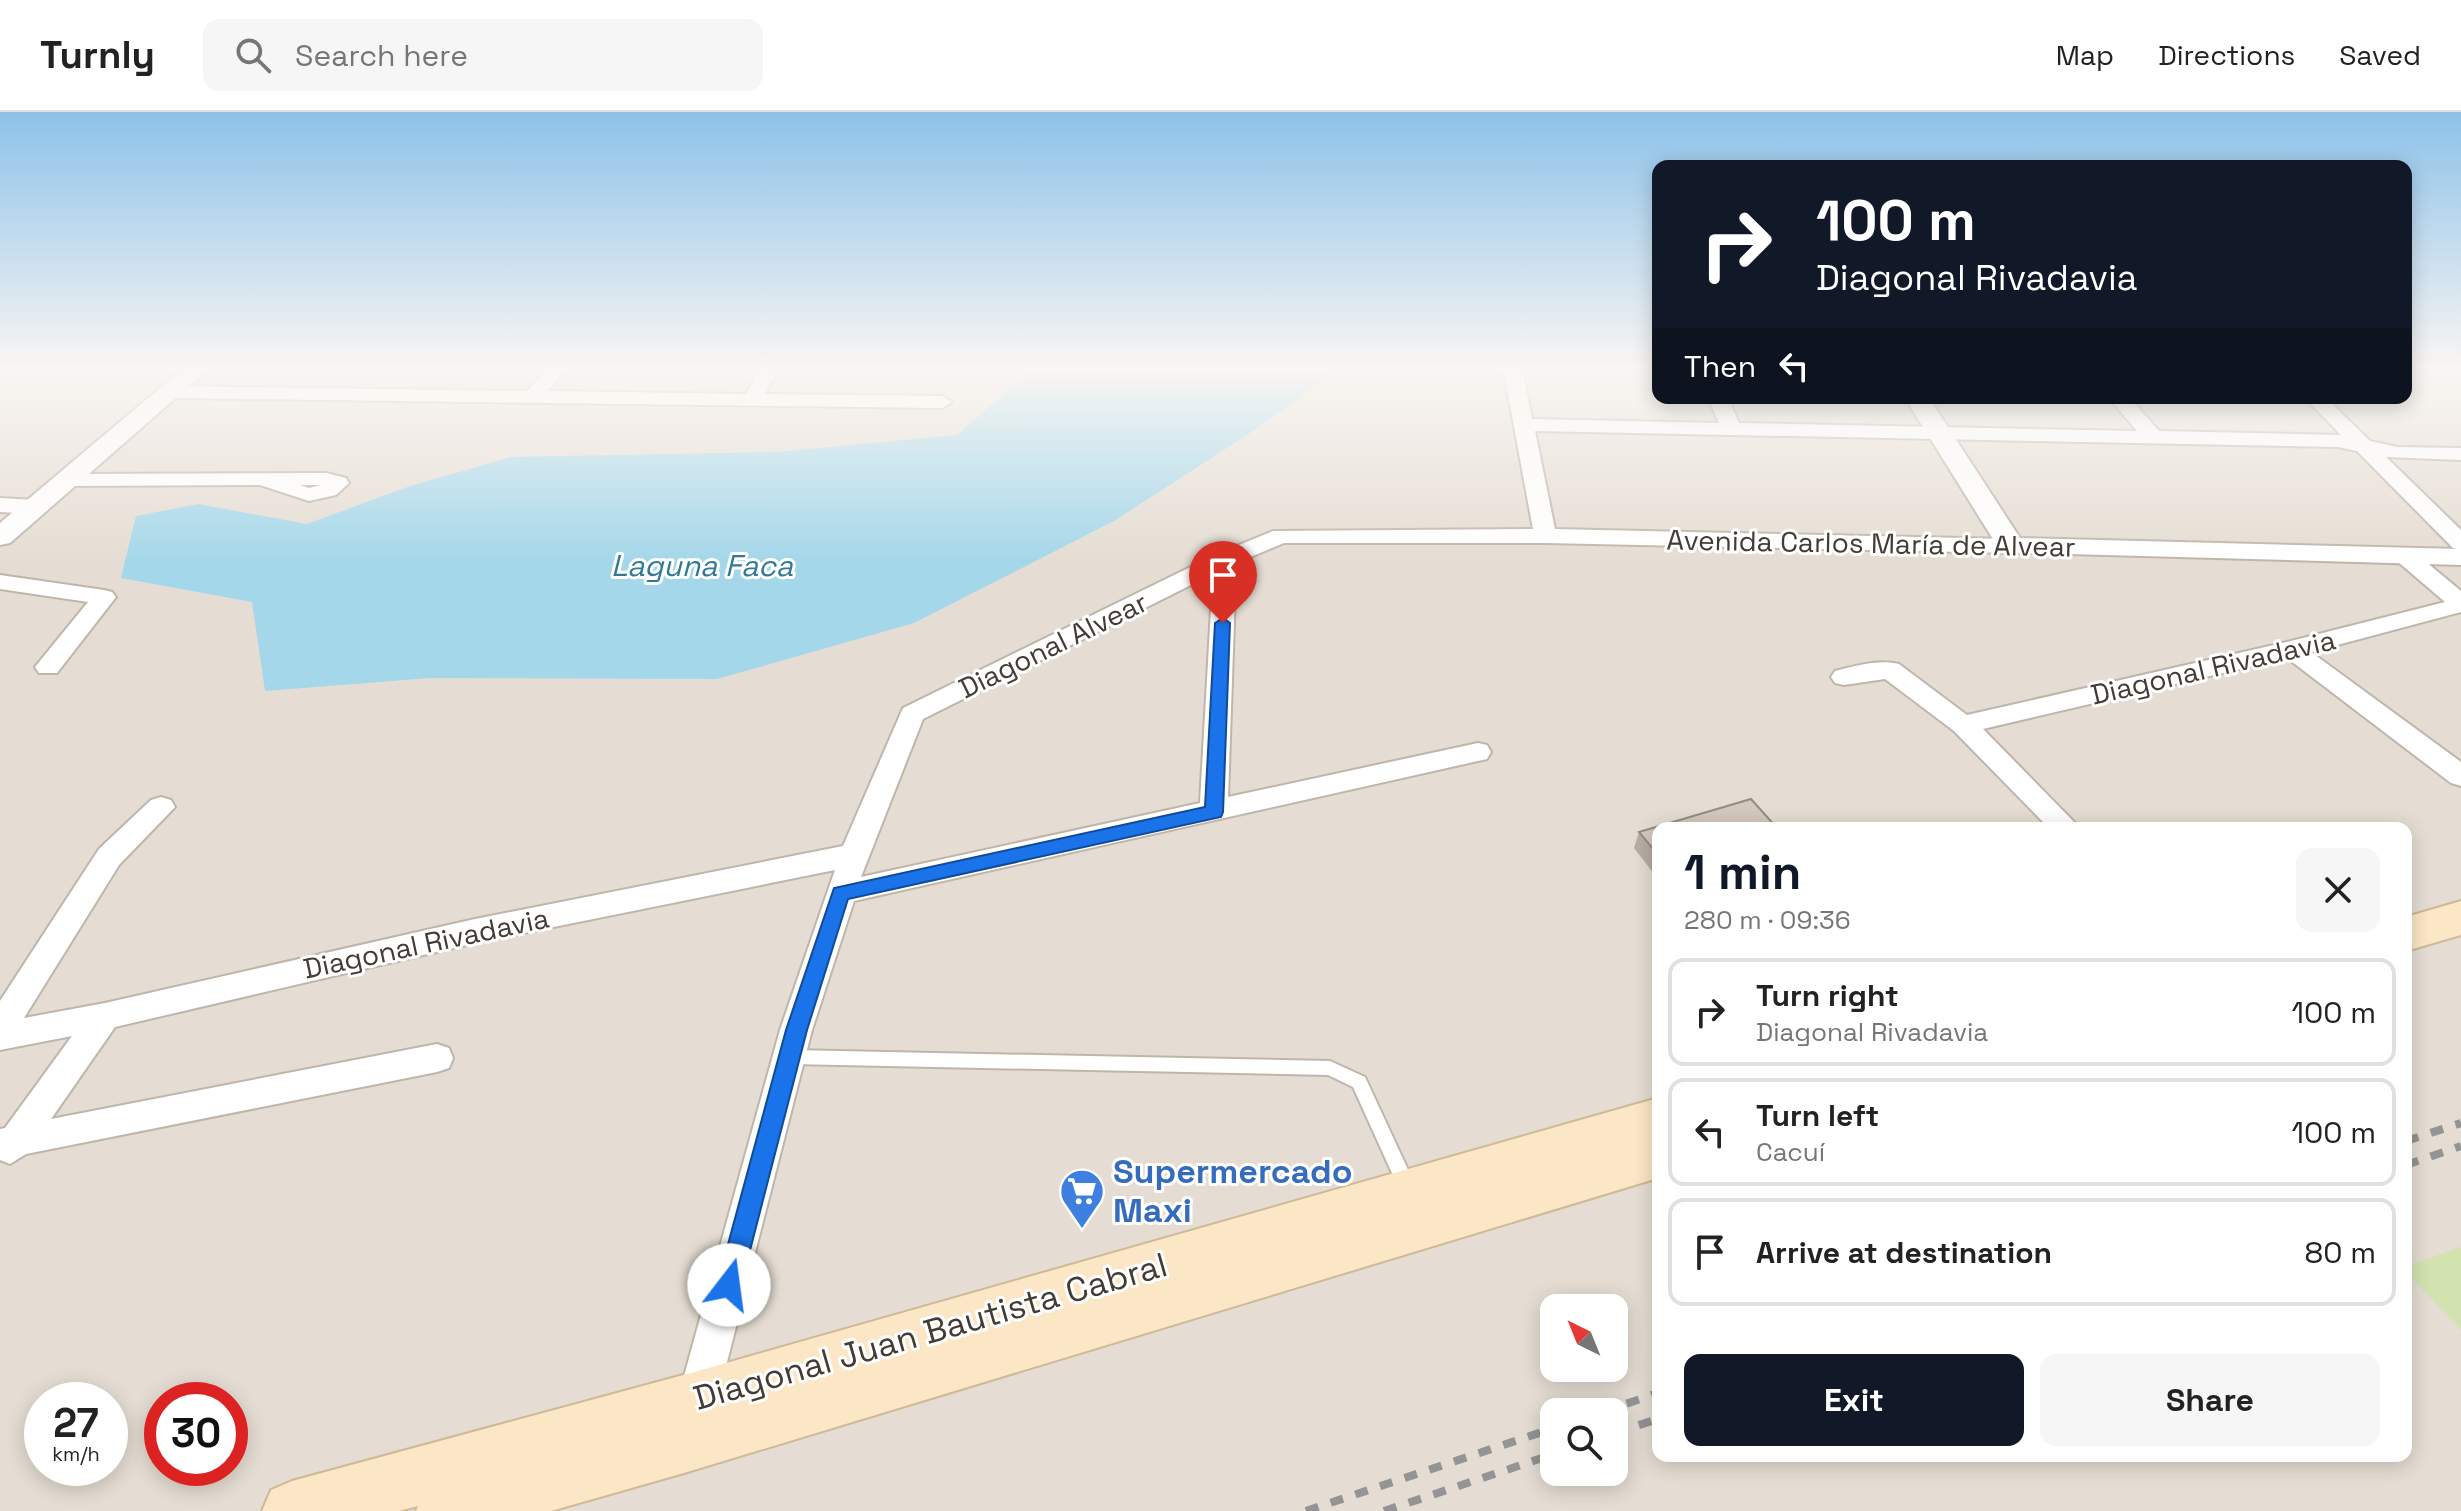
<!DOCTYPE html>
<meta charset="utf-8">
<style>
:root{--surface:#fff;--page:#f6f6f6;--text:#222;--muted:#767676;--line:#e0e0e0;--accent:#111827}
body{margin:0;font-family:"Space Grotesk",sans-serif;background:var(--page);color:var(--text);height:100vh;display:flex;flex-direction:column;font-size:30px;white-space:nowrap}
*{box-sizing:border-box;margin:0}
p{font-size:26px;color:var(--muted)}
.icon{flex:none;width:44px;height:44px;fill:none;stroke:currentColor;stroke-width:2;stroke-linecap:round;stroke-linejoin:round}
.map{position:relative;flex:1;overflow:hidden}
.drawer{position:absolute;left:1652px;top:710px;width:760px;height:640px;display:flex;flex-direction:column;background:var(--surface);border-radius:16px;box-shadow:0 4px 20px #0003}
.drawer>*{flex:none}
.hud{position:absolute;left:1652px;top:48px;width:760px;height:244px;border-radius:16px;box-shadow:0 4px 20px #0003;background:#111827;color:#fff;overflow:hidden}
.needle{width:52px;rotate:317deg}
.tools{position:absolute;left:1540px;top:1182px;display:grid;gap:16px}
.tools a{display:grid;place-items:center;width:88px;height:88px;border-radius:16px;background:var(--surface);box-shadow:0 4px 20px #0003;font-size:40px}
.speed{position:absolute;left:24px;top:1270px;display:flex;gap:16px;font-size:40px;font-weight:700;text-align:center}
.speed>*{display:grid;place-content:center;width:104px;height:104px;border-radius:50%;background:var(--surface);box-shadow:0 4px 20px #0003;line-height:1}
.speed small{font-size:20px;font-weight:400}
.speed .limit{border:12px solid #d22;background:#fff;color:#111}
.pin{position:absolute;display:grid;place-items:center;width:68px;height:68px;color:#fff;margin:-82px -34px;border-radius:50% 50% 50% 0;rotate:-45deg;box-shadow:0 0 8px #0007}
.pin .icon{rotate:45deg}
.me{position:absolute;width:88px;margin:-44px;rotate:15deg;stroke-linejoin:round;filter:drop-shadow(0 0 6px #0008)}
.turn{display:flex;align-items:center;gap:28px;height:168px;padding:0 32px;font-size:36px}
.turn .icon{width:104px;height:104px;stroke-width:2.5}
.turn b{display:block;font-size:56px;line-height:68px}
.then{display:flex;align-items:center;height:76px;padding:0 32px;background:#0003;gap:16px;font-size:30px}
.round{display:grid;place-items:center;flex:none;width:84px;height:84px;border-radius:16px;background:var(--page)}
.headline{display:flex;align-items:center;justify-content:space-between;height:136px;padding:0 32px}
h1{font-size:48px;font-weight:700;line-height:60px;color:var(--accent)}
.button{display:flex;gap:16px;margin-top:auto;padding:16px 32px}
.button a{flex:1;height:92px;border-radius:16px;background:var(--accent);color:#fff;font-size:32px;font-weight:700;line-height:92px;text-align:center}
.button a+a{background:var(--page);color:var(--text)}
ul{padding:0;list-style:none}
li{display:flex;align-items:center;gap:24px;height:108px;margin:0 16px 12px;padding:0 16px;border:4px solid var(--line);border-radius:16px}
li div{flex:1}
li b{display:block;font-size:30px}
li em{font-style:normal}
header{display:flex;align-items:center;gap:48px;box-sizing:border-box;height:112px;padding:0 40px;background:var(--surface);border-bottom:2px solid var(--line)}
header strong{font-size:38px}
nav{display:flex;gap:44px;margin-inline-start:auto;font-size:28px}
.search{width:560px;height:72px;background:var(--page);display:flex;align-items:center;gap:20px;box-sizing:border-box;padding:0 28px;border-radius:16px;color:var(--muted);font-size:30px}
.map>svg:first-child{display:block}
.residential{fill:#e5ddd3;fill-rule:evenodd}
.green{fill:#d2e3b0}
.water{fill:#a4d7ea}
.lines{fill:none;stroke-linecap:round;stroke-linejoin:round}
.service-casing{stroke:#bfb5ab;stroke-width:4}
.minor-casing{stroke:#bfb5ab;stroke-width:4}
.tertiary-casing{stroke:#bfb5ab;stroke-width:4}
.secondary-casing{stroke:#ceb997;stroke-width:4}
.service{fill:#fff;fill-rule:evenodd}
.minor{fill:#fff;fill-rule:evenodd}
.tertiary{fill:#fff;fill-rule:evenodd}
.secondary{fill:#fbe7c5;fill-rule:evenodd}
.rail{stroke:#949494;stroke-width:8;stroke-dasharray:13 13;stroke-linecap:butt}
.wall{fill:#b7ada3}
.building{fill:#d5c9be;stroke:#958d85;stroke-width:2}
.route{fill:#1a73e8;stroke:#114b97;stroke-width:2}
.labels{text-anchor:middle;stroke-width:6;stroke-linejoin:round;paint-order:stroke}
.street-label{font-size:28px;fill:#433c35;stroke:#fff}
.water-label{font-size:30px;font-style:italic;fill:#327998;stroke:#fff}
.near-shop-label{font-size:34px;font-weight:bold;fill:#366cbe;stroke:#fff;text-anchor:start}
.near-street-label{font-size:34px;fill:#433c35;stroke:#fff}
</style>
<header>
<strong>Turnly</strong>
<div class="search"><svg class="icon" aria-label="search" viewBox="0 0 24 24"><circle cx="10" cy="10" r="6"/><path d="M15 15l6 6"/></svg>Search here</div>
<nav><a>Map</a><a>Directions</a><a>Saved</a></nav>
</header>
<div class="map">
<svg width="2461" height="1399" viewBox="0 0 2461 1399">
<rect width="100%" height="100%" fill="#f1ece5"/>
<path class="residential" d="M0 255H1658V286H2406V255H2461V1399H0ZM1658 716H2406V1344H1658ZM1554 1196H1614V1256H1554ZM42 1288H110V1356H42ZM162 1288H230V1356H162ZM1554 1300H1614V1360H1554Z"/>
<path class="green" d="M2461 1135V1218L2406 1160V1154Z"/>
<path class="water" d="M1035 255H1342L1250 321 1114 409 914 511 717 567 430 566 265 579 252 490 121 466 136 404 198 392 307 412 410 374 512 345 777 340 957 323Z"/>
<g class="lines">
<g class="service-casing">
<path id="service" d="M791 938 1330 949 1365 965 1416 1075 1413 1081 1407 1083 1401 1081 1353 975 1328 963 791 952 785 950 783 945 785 940Z"/>
</g>
<g class="minor-casing">
<path id="minor" d="M547 255H567L548 279 746 282 758 260 754 255H779L765 282 942 284 952 290 942 296 169 286 159 280 169 274 528 279Z
M1503 255H1522L1532 307 1719 311 1708 286H1728L1739 311 2137 319 2109 286H2130L2159 319 2341 323 2305 286H2326L2370 329 2397 335 2461 336V348L2386 345 2461 418V438L2453 436 2357 339 2338 335 1535 319 1555 417 2011 427 2019 429 2022 434 2019 439 2011 441 1545 431H1284L1236 451 1228 685 1478 631 1487 633 1491 640 1487 647 854 789 812 918 716 1293 710 1307 696 1313 682 1307 676 1293 780 918 835 758 475 831 115 915 51 1007 437 932 449 936 453 946 449 956 437 960 26 1042 10 1052 0 1048V1017L5 1016 72 924 0 938V889L99 737 151 688 161 685 171 688 175 695 119 753 24 906 105 891 475 807 843 734 903 596 1217 442 1273 419 1533 417ZM1213 462 1200 691 861 765 923 607Z
M326 361 346 366 349 371 336 383 309 389 260 373 67 374 56 368 67 362ZM300 373H321L309 376Z
M0 386 35 388 46 395 35 402 0 400Z
M2405 437 2413 439 2461 479V500L2311 540 2461 650V674L2451 671 2287 546 1983 617 2080 716H2049L1954 619 1885 567 1844 573 1835 571 1831 565 1835 559C1854 554 1880 547 1899 552L1967 603 2291 529 2445 490 2397 449 2394 444 2397 439Z
M0 463 104 478 112 480 116 485 57 561H39L35 555 88 490 0 477Z"/>
</g>
<g class="tertiary-casing">
<path id="tertiary" d="M185 255H211L10 431 0 433V411Z
M1905 286H1929L2020 426 2461 437V453L2001 440Z"/>
</g>
<g class="secondary-casing">
<path id="secondary" d="M2461 789V823L2406 839V805Z
M1658 986V1066L684 1361 551 1399H416L418 1394 399 1399H262L271 1378 292 1369 698 1259Z"/>
</g>
<use href="#service" class="service"/>
<use href="#minor" class="minor"/>
<use href="#tertiary" class="tertiary"/>
<use href="#secondary" class="secondary"/>
<path class="rail" d="M2406 1029 2461 1011
M2406 1053 2461 1034
M1602 1300 1658 1281
M1614 1321 1658 1307
M1306 1399 1554 1316
M1384 1399 1554 1342"/>
</g>
<path class="wall" d="M1658 716V767L1634 736 1639 720Z"/>
<path class="building" d="M1751 687 1777 716H1658V743L1639 720Z"/>
<linearGradient id="sky" x2="0" y2="1"><stop stop-color="#8dc2e9"/><stop offset="0.57" stop-color="#f9f6f3"/><stop offset="1" stop-color="#f9f6f3" stop-opacity="0"/></linearGradient>
<rect width="2461" height="450" fill="url(#sky)"/>
<path class="route" d="M1223 506 1230 511 1223 700 1221 705 848 787 807 918 741 1173 738 1181 729 1185 720 1181 717 1173 786 918 834 776 1205 695 1215 511Z"/>
<defs>
<g id="supermarket-pin" transform="scale(2.3)"><path d="M0 17L-7.5 6A9.5 9.5 0 1 1 7.5 6Z" fill="#3f7fe0" stroke="#fff"/><path d="M-6-5.5h2.5l.6 2H6L4.5 2H-2.5L-4.4-4H-6ZM-1.5 3.2a1.3 1.3 0 1 0 .1 0ZM3 3.2a1.3 1.3 0 1 0 .1 0Z" fill="#fff"/></g>
</defs>
<g fill-rule="evenodd">
<use href="#supermarket-pin" x="1082" y="1079"/>
</g>
<g class="labels">
<g class="street-label">
<text transform="translate(1871 431) rotate(1)" y="10">Avenida Carlos María de Alvear</text>
<text transform="translate(1053 533) rotate(-26)" y="10">Diagonal Alvear</text>
<text transform="translate(2213 555) rotate(-13)" y="10">Diagonal Rivadavia</text>
<text transform="translate(426 831) rotate(-12)" y="10">Diagonal Rivadavia</text>
</g>
<g class="water-label">
<text x="702" y="464">Laguna Faca</text>
</g>
<g class="near-shop-label">
<text x="1113" y="1071">Supermercado<tspan x="1113" dy="39">Maxi</tspan></text>
</g>
<g class="near-street-label">
<text transform="translate(930 1219) rotate(-16)" y="12">Diagonal Juan Bautista Cabral</text>
</g>
</g>
</svg>
<div class="tools">
<a><svg class="needle" viewBox="-14 -14 28 28"><path d="M0-13l5 13h-10z" fill="#e53935"/><path d="M0 13l5-13h-10z" fill="#767676"/></svg></a>
<a><svg class="icon" aria-label="search" viewBox="0 0 24 24"><circle cx="10" cy="10" r="6"/><path d="M15 15l6 6"/></svg></a>
</div>
<div class="speed"><div>27<small>km/h</small></div><div class="limit">30</div></div>
<div class="pin" style="left:1223px;top:511px;background:#d93025"><svg class="icon" aria-label="arrive" viewBox="0 0 24 24"><path d="M6 21V4h12l-3 4 3 4H6"/></svg></div>
<svg class="me" style="left:729px;top:1173px" viewBox="-20 -20 40 40"><circle r="19" fill="#fff"/><path d="M0-13L10 11 0 6-10 11z" fill="#1a73e8"/></svg>
<div class="hud">
<div class="turn"><svg class="icon" aria-label="right" viewBox="0 0 24 24"><path d="M7 20v-9h11M14 6l5 5-5 5"/></svg><div><b>100 m</b>Diagonal Rivadavia</div></div>
<div class="then">Then<svg class="icon" aria-label="left" viewBox="0 0 24 24"><path d="M17 20v-9H6M10 6l-5 5 5 5"/></svg></div>
</div>
<section class="drawer">
<div class="headline"><div><h1>1 min</h1><p>280 m · 09:36</p></div><a class="round"><svg class="icon" aria-label="close" viewBox="0 0 24 24"><path d="M6 6l12 12M18 6L6 18"/></svg></a></div>
<ul>
<li><svg class="icon" aria-label="right" viewBox="0 0 24 24"><path d="M7 20v-9h11M14 6l5 5-5 5"/></svg><div><b>Turn right</b><p>Diagonal Rivadavia</p></div><em>100 m</em></li>
<li><svg class="icon" aria-label="left" viewBox="0 0 24 24"><path d="M17 20v-9H6M10 6l-5 5 5 5"/></svg><div><b>Turn left</b><p>Cacuí</p></div><em>100 m</em></li>
<li><svg class="icon" aria-label="arrive" viewBox="0 0 24 24"><path d="M6 21V4h12l-3 4 3 4H6"/></svg><div><b>Arrive at destination</b></div><em>80 m</em></li>
</ul>
<div class="button"><a>Exit</a><a>Share</a></div>
</section>
</div>
